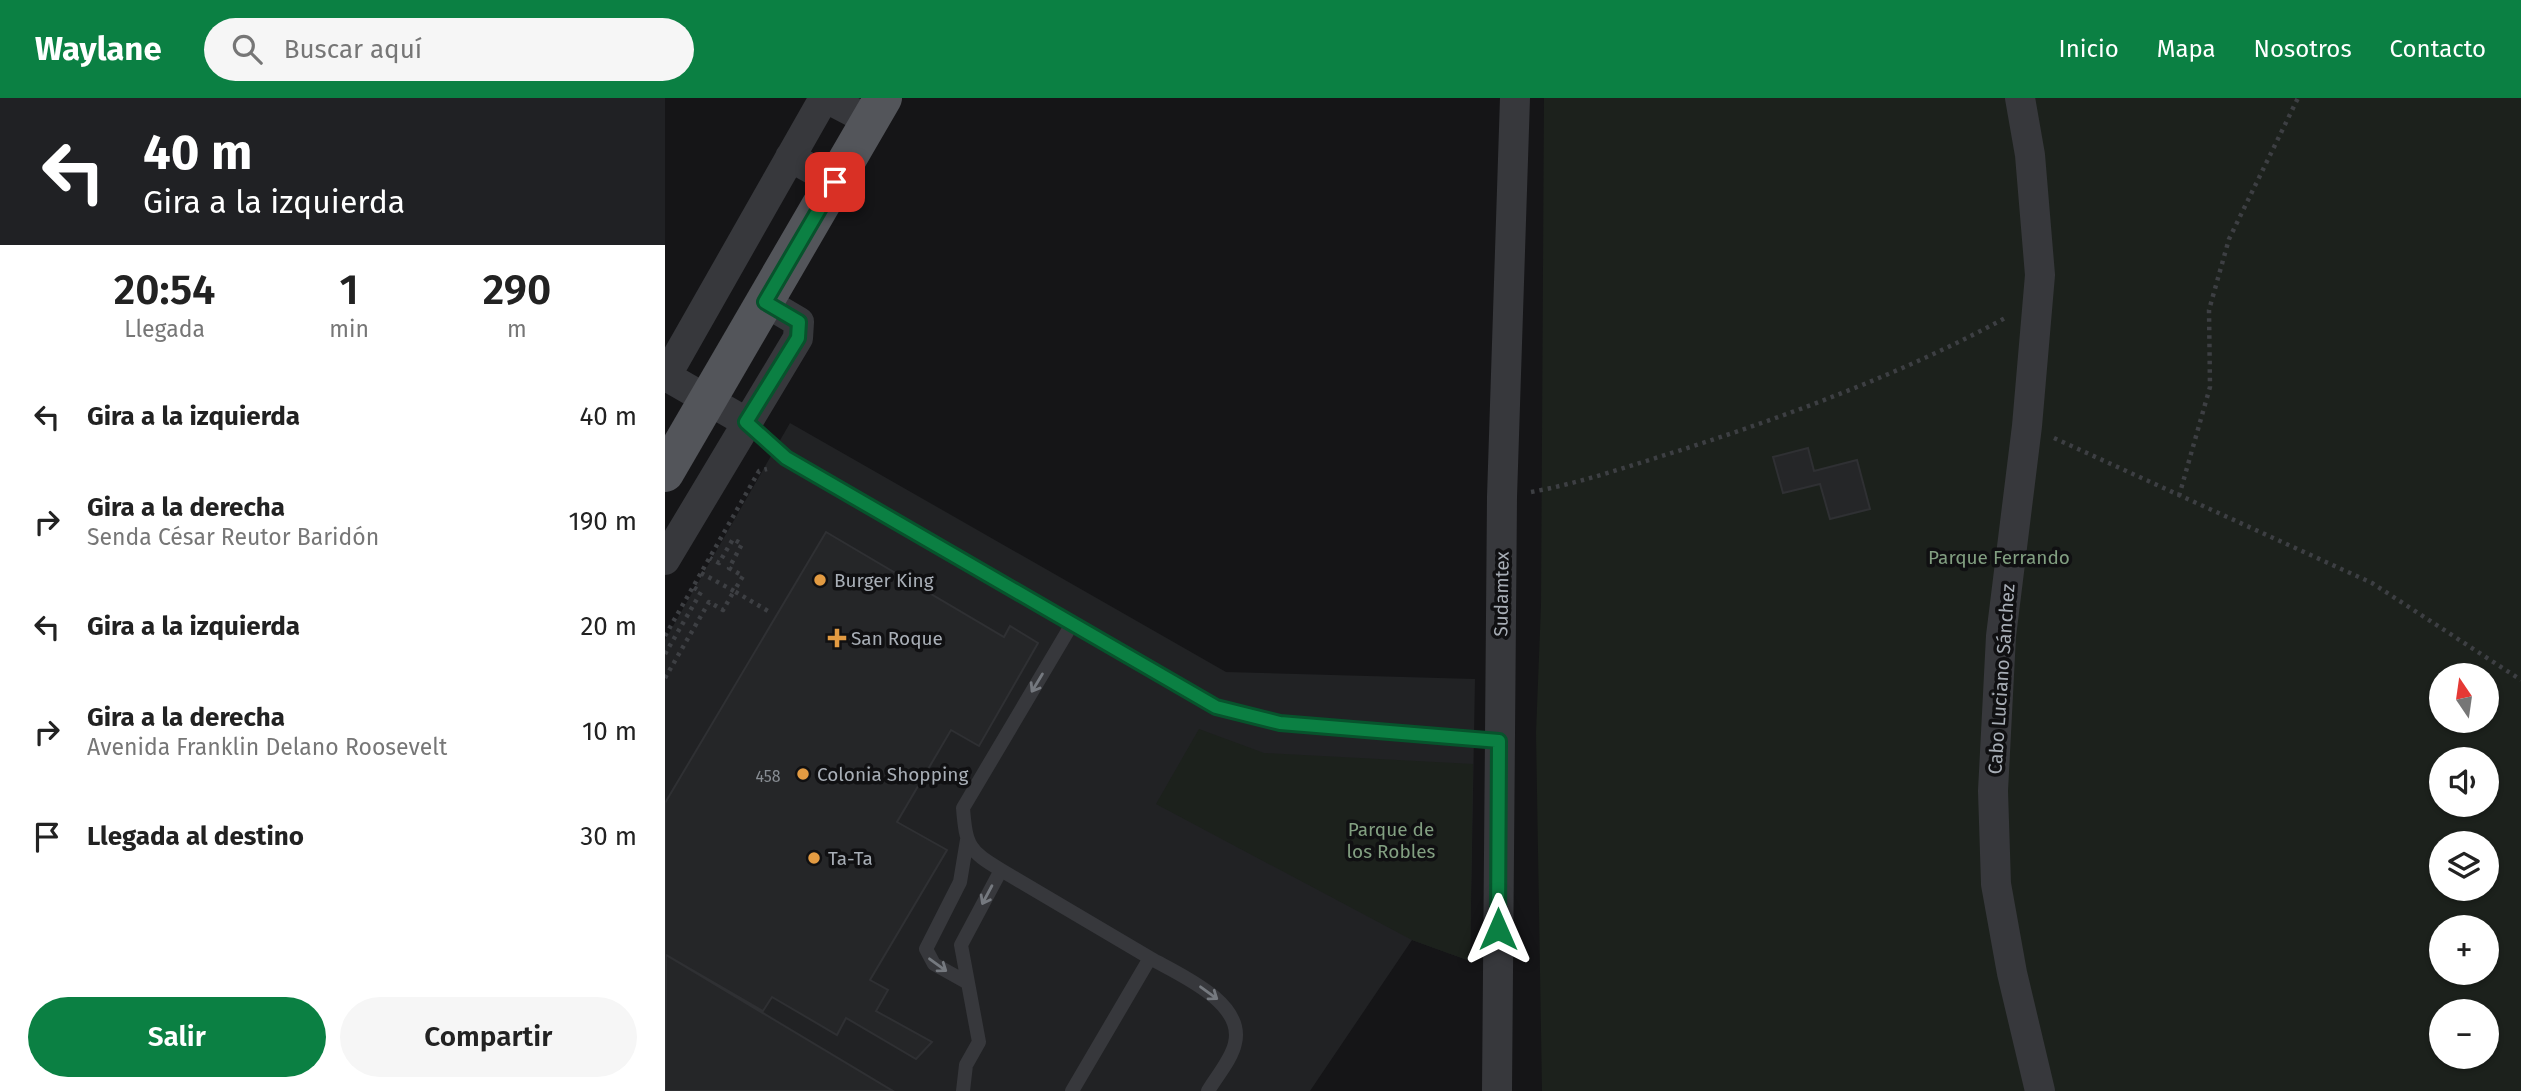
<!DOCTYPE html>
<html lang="es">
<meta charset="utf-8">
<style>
:root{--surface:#fff;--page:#f6f6f6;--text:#222;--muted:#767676;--accent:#0b8043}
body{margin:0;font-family:"Fira Sans",sans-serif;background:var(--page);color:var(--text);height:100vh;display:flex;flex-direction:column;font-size:26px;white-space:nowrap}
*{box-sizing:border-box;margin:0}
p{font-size:23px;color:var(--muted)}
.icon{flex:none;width:38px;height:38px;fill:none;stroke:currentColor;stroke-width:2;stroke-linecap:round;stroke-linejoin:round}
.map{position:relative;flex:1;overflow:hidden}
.panel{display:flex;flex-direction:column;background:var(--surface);width:665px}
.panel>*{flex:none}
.hud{background:#202124;color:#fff;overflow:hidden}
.needle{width:46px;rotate:347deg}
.tools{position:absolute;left:1764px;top:565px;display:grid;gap:14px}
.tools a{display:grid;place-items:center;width:70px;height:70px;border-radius:50%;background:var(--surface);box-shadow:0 2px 5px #0004;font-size:35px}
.pin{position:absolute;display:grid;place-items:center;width:60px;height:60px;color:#fff;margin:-30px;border-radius:14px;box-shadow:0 4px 10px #0006}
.me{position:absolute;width:77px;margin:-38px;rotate:0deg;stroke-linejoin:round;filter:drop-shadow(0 0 5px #0008)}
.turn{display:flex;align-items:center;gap:24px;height:147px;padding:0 28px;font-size:32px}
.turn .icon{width:91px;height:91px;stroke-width:2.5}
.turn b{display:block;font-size:49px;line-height:60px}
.eta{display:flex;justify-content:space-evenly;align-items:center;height:119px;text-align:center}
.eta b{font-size:42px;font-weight:600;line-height:49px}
.button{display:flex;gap:14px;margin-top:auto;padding:14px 28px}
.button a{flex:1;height:80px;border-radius:42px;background:var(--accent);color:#fff;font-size:28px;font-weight:600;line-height:80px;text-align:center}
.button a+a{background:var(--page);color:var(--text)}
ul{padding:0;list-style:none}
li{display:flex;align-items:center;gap:21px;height:105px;padding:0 28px}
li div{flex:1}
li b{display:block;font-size:26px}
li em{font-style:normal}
header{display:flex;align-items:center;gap:42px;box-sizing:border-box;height:98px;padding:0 35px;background:var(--accent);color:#fff}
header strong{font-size:33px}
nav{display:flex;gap:38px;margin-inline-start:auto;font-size:24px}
.search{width:490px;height:63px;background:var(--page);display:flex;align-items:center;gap:18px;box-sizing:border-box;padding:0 24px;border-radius:38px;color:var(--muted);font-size:26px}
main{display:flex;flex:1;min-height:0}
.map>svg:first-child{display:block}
.built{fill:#212224}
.green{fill:#1c211c;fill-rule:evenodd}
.building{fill:#252628;stroke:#2f3033;stroke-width:2}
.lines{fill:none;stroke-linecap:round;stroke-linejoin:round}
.path{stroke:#3d3f43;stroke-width:4.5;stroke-dasharray:3.5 5;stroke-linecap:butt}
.service{stroke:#37383c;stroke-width:14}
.minor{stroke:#37383c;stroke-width:30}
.primary{stroke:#53555a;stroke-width:38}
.oneway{stroke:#75797f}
.route-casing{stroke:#07532c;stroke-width:18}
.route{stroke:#0b8043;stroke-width:12}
.poi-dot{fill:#e39b42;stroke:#101012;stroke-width:2.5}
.labels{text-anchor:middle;stroke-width:7;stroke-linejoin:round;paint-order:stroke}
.number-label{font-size:16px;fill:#878c92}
.park-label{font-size:19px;fill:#829f81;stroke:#101012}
.poi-label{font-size:19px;fill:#a8aeb6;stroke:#101012;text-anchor:start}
.street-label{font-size:19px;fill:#a8aeb6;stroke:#101012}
</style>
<header>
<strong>Waylane</strong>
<div class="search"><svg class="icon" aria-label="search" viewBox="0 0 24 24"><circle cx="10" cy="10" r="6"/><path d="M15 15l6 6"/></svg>Buscar aquí</div>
<nav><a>Inicio</a><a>Mapa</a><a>Nosotros</a><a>Contacto</a></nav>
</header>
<main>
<section class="panel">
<div class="hud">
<div class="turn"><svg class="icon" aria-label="left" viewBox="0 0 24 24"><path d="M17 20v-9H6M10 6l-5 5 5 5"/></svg><div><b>40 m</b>Gira a la izquierda</div></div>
</div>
<div class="eta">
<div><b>20:54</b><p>Llegada</p></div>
<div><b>1</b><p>min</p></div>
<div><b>290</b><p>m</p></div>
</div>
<ul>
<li><svg class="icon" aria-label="left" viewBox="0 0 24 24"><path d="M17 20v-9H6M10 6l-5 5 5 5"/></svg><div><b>Gira a la izquierda</b></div><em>40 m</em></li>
<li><svg class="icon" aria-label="right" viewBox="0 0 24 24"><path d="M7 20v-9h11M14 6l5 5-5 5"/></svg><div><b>Gira a la derecha</b><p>Senda César Reutor Baridón</p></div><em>190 m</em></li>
<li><svg class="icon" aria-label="left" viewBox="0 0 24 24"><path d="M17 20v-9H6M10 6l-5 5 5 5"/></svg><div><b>Gira a la izquierda</b></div><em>20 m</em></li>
<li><svg class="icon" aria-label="right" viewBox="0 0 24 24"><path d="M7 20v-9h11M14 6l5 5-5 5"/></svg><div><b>Gira a la derecha</b><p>Avenida Franklin Delano Roosevelt</p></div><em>10 m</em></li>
<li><svg class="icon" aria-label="arrive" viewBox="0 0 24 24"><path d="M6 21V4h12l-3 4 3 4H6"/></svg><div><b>Llegada al destino</b></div><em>30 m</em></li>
</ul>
<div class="button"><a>Salir</a><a>Compartir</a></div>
</section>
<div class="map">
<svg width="1856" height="993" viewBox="0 0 1856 993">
<rect width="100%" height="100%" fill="#151517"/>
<path class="built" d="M125 325 561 574 810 581 805 863 747 842 645 993H228L2 857 0 859V542Z"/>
<path class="green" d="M879 0H1856V993H877L871 635 876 507ZM1776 578H1822V623H1776ZM1776 662H1822V707H1776ZM1776 746H1822V791H1776ZM1776 830H1822V875H1776ZM1776 914H1822V959H1776Z
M534 631 599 655 808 666 805 863 747 842 491 706Z"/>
<path class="building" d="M1143 350 1149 373 1192 362 1205 411 1165 421 1155 386 1118 395 1108 359Z
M161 434 339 539 345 528 373 545 314 648 286 632 232 724 282 752 205 882 223 892 211 913 267 944 251 961 181 920 172 937 107 899 98 913 1 857 0 859V705Z
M1 857 228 993H0Z"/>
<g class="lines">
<path class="path" d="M1389 340 1707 485 1856 582
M866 394C916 385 964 368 1013 353 1125 317 1239 275 1342 219
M1514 398 1545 289 1544 212 1564 141 1633 0
M36 475 69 493 78 478 64 470 77 446 68 441 54 465 45 460
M0 538 94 373 102 371
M0 556 36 494 28 489
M0 580 44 504 58 512 69 493 103 513"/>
<path class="service" d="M81 324 121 361 551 609 615 625 833 643
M302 742 295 784 261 851 269 866 303 885
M336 772 485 860 407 993
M485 860C513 876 580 904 570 945 567 961 551 979 543 993
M298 993 301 967 314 944 296 847 336 772C304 753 301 748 298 710L407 526"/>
<path class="minor" d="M161 0 205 23
M1355 0 1365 57 1375 177 1362 328 1336 538 1328 693 1331 786 1347 875 1375 993
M125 59 170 84
M1 278 81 324
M0 280 159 0
M0 462 133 240 134 224 100 204
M832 993 837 399 850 0"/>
<path class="primary" d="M0 375 218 0"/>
</g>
<defs><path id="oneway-shaft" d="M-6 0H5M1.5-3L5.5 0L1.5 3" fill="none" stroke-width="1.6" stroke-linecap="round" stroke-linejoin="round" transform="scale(1.75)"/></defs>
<g class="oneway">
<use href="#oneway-shaft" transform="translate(372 585) rotate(121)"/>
<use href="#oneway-shaft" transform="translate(322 797) rotate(118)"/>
<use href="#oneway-shaft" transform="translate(273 867) rotate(36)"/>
<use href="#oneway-shaft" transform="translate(544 895) rotate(36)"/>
</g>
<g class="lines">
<g class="route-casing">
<path id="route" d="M170 84 100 204 134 224 133 240 81 324 121 360 551 609 615 625 834 643 833 831"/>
</g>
<use href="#route" class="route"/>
</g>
<g class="poi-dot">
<circle cx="155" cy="482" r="7"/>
<path d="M168.5 529.5h7v7h7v7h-7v7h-7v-7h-7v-7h7z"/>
<circle cx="138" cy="676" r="7"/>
<circle cx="149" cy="760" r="7"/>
</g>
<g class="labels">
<g class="number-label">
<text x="103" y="684">458</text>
</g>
<g class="park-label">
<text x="1334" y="466">Parque Ferrando</text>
<text x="726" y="738">Parque de<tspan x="726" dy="22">los Robles</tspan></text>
</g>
<g class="poi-label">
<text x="169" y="489">Burger King</text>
<text x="186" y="547">San Roque</text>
<text x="152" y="683">Colonia Shopping</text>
<text x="163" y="767">Ta-Ta</text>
</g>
<g class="street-label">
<text transform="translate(836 496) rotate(-89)" y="7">Sudamtex</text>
<text transform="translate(1336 581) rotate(-86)" y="7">Cabo Luciano Sánchez</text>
</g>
</g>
</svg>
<div class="tools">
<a><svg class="needle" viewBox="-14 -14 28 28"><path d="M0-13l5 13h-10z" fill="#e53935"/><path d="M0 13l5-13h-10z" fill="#767676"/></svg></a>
<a><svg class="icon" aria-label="sound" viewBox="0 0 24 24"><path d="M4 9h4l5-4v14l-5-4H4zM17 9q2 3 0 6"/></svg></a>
<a><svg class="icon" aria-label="layers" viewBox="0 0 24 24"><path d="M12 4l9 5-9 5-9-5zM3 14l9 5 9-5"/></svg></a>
<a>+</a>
<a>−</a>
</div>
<div class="pin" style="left:170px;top:84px;background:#d93025"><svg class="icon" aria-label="arrive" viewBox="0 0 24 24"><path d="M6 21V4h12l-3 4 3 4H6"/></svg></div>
<svg class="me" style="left:833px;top:831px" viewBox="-20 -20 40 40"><path d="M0-17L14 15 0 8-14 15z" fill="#0b8043" stroke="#fff" stroke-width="4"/></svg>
</div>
</main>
